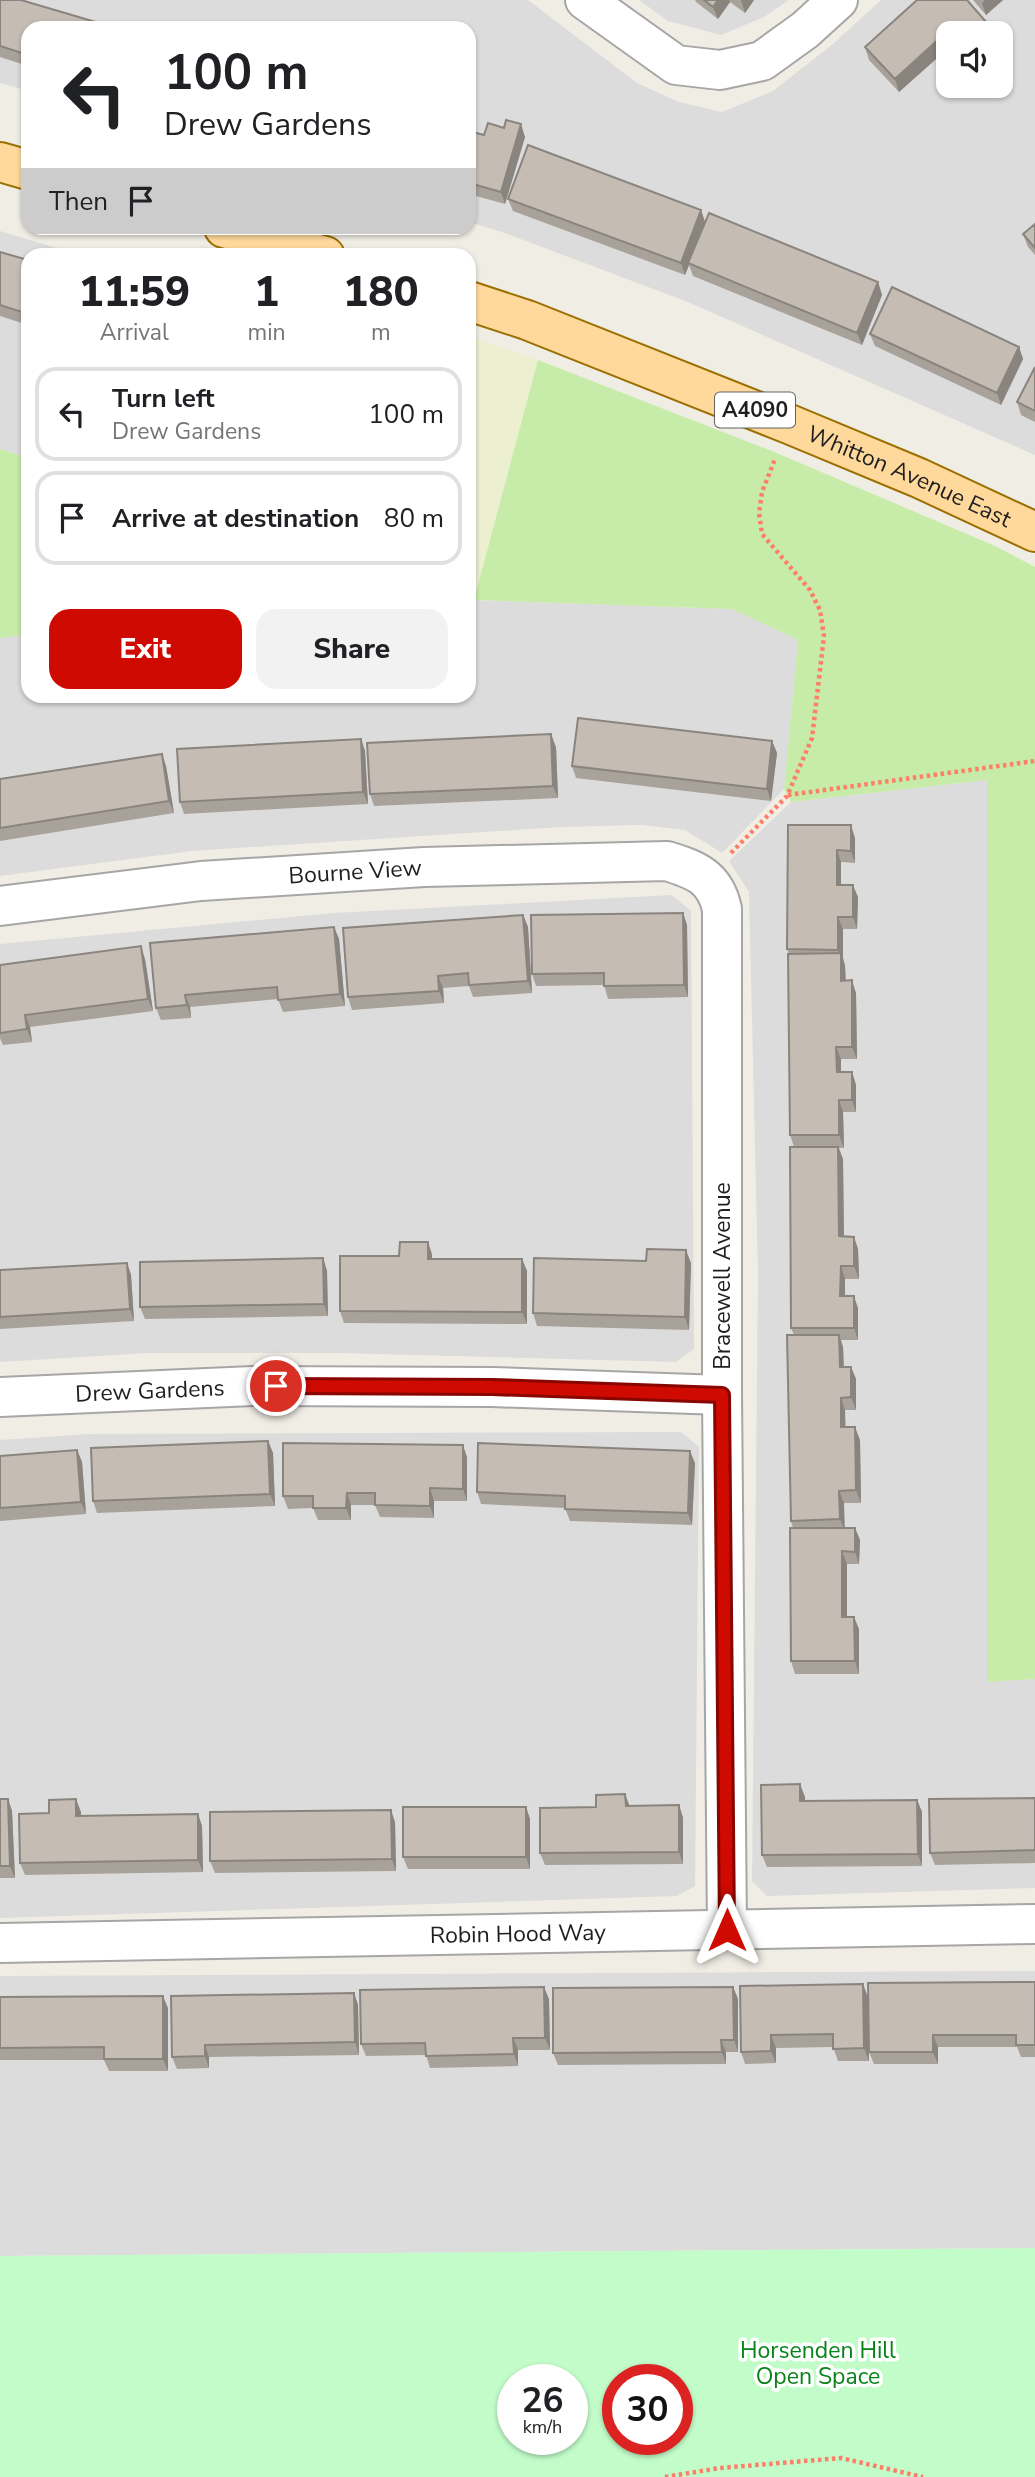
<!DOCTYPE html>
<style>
:root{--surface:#fff;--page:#f2f2f2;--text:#202124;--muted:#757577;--line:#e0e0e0;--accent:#cf0a00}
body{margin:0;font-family:"Nunito Sans",sans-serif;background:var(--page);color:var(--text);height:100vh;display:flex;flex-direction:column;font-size:26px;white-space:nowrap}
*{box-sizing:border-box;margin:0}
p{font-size:23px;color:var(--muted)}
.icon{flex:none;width:38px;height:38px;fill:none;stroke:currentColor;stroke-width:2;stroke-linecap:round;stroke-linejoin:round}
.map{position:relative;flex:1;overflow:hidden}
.panel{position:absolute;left:21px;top:248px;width:455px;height:455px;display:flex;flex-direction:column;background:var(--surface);border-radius:21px;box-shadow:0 2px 5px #0004}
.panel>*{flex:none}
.top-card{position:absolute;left:21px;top:21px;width:455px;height:214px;border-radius:21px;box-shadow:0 2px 5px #0004;background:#fff;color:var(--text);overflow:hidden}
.controls{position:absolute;left:936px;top:21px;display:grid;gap:14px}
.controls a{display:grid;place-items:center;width:77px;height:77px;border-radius:14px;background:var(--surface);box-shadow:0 2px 5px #0004;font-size:35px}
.speed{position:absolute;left:497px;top:2364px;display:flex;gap:14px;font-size:35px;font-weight:700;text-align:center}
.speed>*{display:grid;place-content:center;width:91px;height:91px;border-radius:50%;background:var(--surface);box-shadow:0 2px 5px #0004;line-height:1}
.speed small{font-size:18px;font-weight:400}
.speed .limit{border:10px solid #d22;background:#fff;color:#111}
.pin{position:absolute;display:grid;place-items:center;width:60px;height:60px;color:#fff;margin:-30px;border:4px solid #fff;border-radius:50%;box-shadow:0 2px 7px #0007}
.me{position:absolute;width:77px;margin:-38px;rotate:0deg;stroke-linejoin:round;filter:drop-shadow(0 0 5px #0008)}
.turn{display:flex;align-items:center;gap:24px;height:147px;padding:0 28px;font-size:32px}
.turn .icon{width:91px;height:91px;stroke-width:2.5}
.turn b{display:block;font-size:49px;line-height:60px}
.then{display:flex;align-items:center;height:66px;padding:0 28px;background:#0003;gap:14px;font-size:26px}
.eta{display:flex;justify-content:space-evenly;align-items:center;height:119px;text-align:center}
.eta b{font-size:42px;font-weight:800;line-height:49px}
.primary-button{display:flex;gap:14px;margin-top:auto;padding:14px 28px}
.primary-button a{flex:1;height:80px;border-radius:21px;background:var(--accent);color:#fff;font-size:28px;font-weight:800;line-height:80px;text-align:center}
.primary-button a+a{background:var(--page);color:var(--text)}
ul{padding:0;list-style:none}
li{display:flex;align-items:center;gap:21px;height:94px;margin:0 14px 10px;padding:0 14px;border:4px solid var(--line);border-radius:21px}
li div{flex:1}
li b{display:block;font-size:26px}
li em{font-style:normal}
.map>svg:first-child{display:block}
.residential{fill:#dddcdc;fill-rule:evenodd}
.farmland{fill:#ecf0d0}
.grass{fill:#c7eca9}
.park{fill:#c1fcc9;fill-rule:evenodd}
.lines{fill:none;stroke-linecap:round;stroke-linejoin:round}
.minor-casing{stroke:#a6a6a6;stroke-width:42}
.major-casing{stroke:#9b6f00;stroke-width:42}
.path{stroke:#ff7e68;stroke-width:4.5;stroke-dasharray:3.5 3.5;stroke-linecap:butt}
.minor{stroke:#fff;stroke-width:38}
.major{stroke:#ffd99c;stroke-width:38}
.wall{fill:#a9a29b}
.shaded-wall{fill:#8a847e}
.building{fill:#c5bcb4;stroke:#8a847e;stroke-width:2}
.route-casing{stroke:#870600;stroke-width:18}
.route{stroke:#cf0a00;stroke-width:12}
.labels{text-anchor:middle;stroke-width:7;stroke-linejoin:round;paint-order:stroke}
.shield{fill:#fff;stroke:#626262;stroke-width:2}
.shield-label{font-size:21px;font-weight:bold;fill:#1f1f1f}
.street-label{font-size:23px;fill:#1f1f1f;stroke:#fff}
.park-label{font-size:23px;fill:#078318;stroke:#fff}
</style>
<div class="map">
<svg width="1035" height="2477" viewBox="0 0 1035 2477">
<rect width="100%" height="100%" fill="#f0ede5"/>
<path class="residential" d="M0 0H528L637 83 679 102 722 112 773 91 833 44 881 0H1035V455L688 302 502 232 469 222V28H28V91L0 83ZM948 33H1001V86H948Z
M639 0H789L764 17 721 35 668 21Z
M0 231 80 255 28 256V458L0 449Z
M469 600 732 609 798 640 784 789 722 853 685 830 641 825 560 827 192 851 0 876V638L28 634V696H469Z
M987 780V1681L1035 1679V1888L767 1896 752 1881 758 1274 749 892 729 861 791 802Z
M672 895 691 911 694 1349 676 1362 339 1353H147L0 1362V944L334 913Z
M681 1432 699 1447 695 1886 677 1896 0 1918V1440L90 1434Z
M1035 1971V2248L0 2256V1976Z"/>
<path class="farmland" d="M469 336 538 360 474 600H469Z"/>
<path class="grass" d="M538 360 772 451 995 546 1035 567V1679L987 1682V780L791 802 784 789 798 640 732 609 474 600Z
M0 449 28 458V634L0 638Z"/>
<path class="park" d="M1035 2248V2477H0V2256ZM513 2380H572V2440H513ZM618 2380H677V2440H618Z"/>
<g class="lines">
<g class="minor-casing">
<g id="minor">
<path d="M585 0 676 65 720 70 762 61 805 30 838 0"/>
<path id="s1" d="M0 906 201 881 424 867 667 861C696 870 715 877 722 909V1395L727 1930"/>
<path id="s2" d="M0 1397 253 1386 492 1387 722 1395"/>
<path id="s3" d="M0 1943 1035 1924"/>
</g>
</g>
<g class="major-casing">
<g id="major">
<path d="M0 162 28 170"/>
<path d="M224 228 325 256"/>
<path id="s4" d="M469 301 527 320 789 424 919 478 1035 532"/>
</g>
</g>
<path class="path" d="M788 795 1035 761
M731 853 787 796 812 738 824 636 820 610 810 590 762 534 759 513 762 492 775 459
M665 2477 720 2468 841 2458 923 2477"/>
<use href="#minor" class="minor"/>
<use href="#major" class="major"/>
</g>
<path class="wall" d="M0 0 28 28V66L0 57Z
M695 0H754L745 13 730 2 718 19 696 2Z
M973 0H1003L986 15Z
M987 23 991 33H948V55L945 51 899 92 869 60 865 47Z
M469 131 484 135 525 137 505 204 469 194Z
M508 199 701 210 705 222 878 282 882 295 862 345 693 276 689 265 685 275 513 211Z
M1035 224V255L1028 247 1023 234Z
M0 252 28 260V325L0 316Z
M870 334 1019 347 1023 359 1001 405 875 346Z
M1035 367V422L1021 415 1017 402Z
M361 739 365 751 368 804 184 814 180 802Z
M772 741 777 753 771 801 576 778 572 766Z
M556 747 558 798 374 806 370 794Z
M162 754 166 766 174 813 0 841V779Z
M788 825 855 838V863L841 862V885L858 897 857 929H843V958L845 966 846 981 856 993 857 1059H841V1072H852L856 1085V1112H843L844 1148H839L843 1159 844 1236 854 1237 858 1249 859 1279H845V1296L858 1308V1340H841L843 1347 844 1367H851L856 1379V1410H845V1427L860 1440 861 1503H844V1528H855L860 1540 859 1564H847V1617L859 1629V1674H795L791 1661 793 1528 791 1521 794 1335 791 1328 794 1147 790 1135 789 954 787 949Z
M683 913 687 925 688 997 608 999 604 985 536 986 532 974Z
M523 915 528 927 532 993 473 997 469 986 443 988 444 1003 352 1010 348 997Z
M334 927 339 939 345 1006 283 1012 278 999 190 1007 191 1018 161 1020 156 1008Z
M145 959 153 1011 30 1027 32 1042 3 1045 0 1038V965Z
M432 1254V1259H522L527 1271V1324L344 1323 340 1311 399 1256Z
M323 1258 327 1271 328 1316 145 1319 140 1307Z
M127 1263 131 1275 134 1321 0 1329V1270Z
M691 1263 689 1330 537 1326 533 1313Z
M268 1441 273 1453 275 1506 97 1513 93 1501Z
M77 1450 82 1462 86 1514 0 1521V1456Z
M467 1457V1501H434V1518L380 1517 375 1505H351V1520H318L313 1508 288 1509 283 1496Z
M695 1463 692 1525 570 1521 565 1508 481 1504 477 1492Z
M805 1797V1801L917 1800 922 1812V1866L767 1867 762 1855Z
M1035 1798V1863L935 1865 930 1853Z
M0 1799H8L12 1811 15 1878H0Z
M679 1805 683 1818V1864L545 1865 540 1853 596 1807 630 1806Z
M526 1807 530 1819V1869H408L403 1857Z
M81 1812V1816L198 1814 202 1826 203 1872 25 1875 20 1863Z
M395 1822 396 1871 215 1873 210 1861Z
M1035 1982V2057H1021L1017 2047H938V2064H874L869 2052Z
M740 1986 868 1997 869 2061H838L833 2047 776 2048V2063L745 2064 741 2052Z
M733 1987 738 1999V2052H726V2064L558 2065 553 2053Z
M354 1993 358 2005 359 2055 209 2057V2068L177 2069 172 2057Z
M0 1997 168 2008V2071H109L104 2060H0Z
M549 1999 550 2050H518V2066L430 2068 426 2055 366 2056 361 2044Z"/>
<path class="shaded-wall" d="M718 0H729L730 2 718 19 713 7Z
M741 0H754L745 13Z
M985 0H1003L986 15 982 3Z
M987 23 991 33H976Z
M940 38 945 51 899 92 895 79Z
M521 124 525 137 505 204 501 192Z
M701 210 705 222 688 263 689 265 685 275 681 263Z
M878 282 882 295 862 345 857 333Z
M1019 347 1023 359 1001 405 997 393Z
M472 373 474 380 471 390 469 391V384Z
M551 734 556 747 558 798 553 786Z
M361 739 365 751 368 804 363 792Z
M772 741 777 753 771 801 767 789Z
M162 754 166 766 174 813 169 801Z
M851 825 855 838V863L851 851Z
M837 850 841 862V897L837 885Z
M853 885 858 897 857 929 853 917Z
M683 913 687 925 688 997 684 985Z
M523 915 528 927 532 993 528 981Z
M838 917 843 929V958L845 966 846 993 841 981V958L838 950Z
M334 927 339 939 345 1006 340 994Z
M141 946 145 959 153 1011 148 999Z
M438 976 443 988 444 1003 439 991Z
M852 980 856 993 857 1059 852 1047Z
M185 995 190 1007 191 1018 187 1005Z
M25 1015 30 1027 32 1042 27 1029Z
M836 1047 841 1059V1085L837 1072Z
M852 1072 856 1085V1112L852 1100Z
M839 1100 843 1112 844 1148 839 1135Z
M838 1147 843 1159 844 1249 839 1236Z
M854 1237 858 1249 859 1279 854 1266Z
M428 1242 432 1254V1271L428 1259Z
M686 1250 691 1263 689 1330 685 1317Z
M323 1258 327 1271 328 1316 324 1304Z
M522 1259 527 1271V1324L522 1312Z
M127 1263 131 1275 134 1321 130 1309Z
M841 1266 845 1279V1308L840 1296Z
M854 1296 858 1308V1340L854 1328Z
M839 1335 843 1347 844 1379 840 1367Z
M851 1367 856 1379V1410L851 1397Z
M841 1398 845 1410 846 1440 841 1427Z
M855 1427 860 1440 861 1503 856 1490Z
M268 1441 273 1453 275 1506 270 1494Z
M463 1445 467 1457V1501L463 1489Z
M77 1450 82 1462 86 1514 81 1502Z
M690 1451 695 1463 692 1525 688 1513Z
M430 1488 434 1501V1518L430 1506Z
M839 1491 844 1503 845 1532 840 1519Z
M347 1493 351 1505V1520L346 1508Z
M855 1528 860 1540 859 1564 855 1552Z
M842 1551 847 1564V1629L842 1617Z
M854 1617 859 1629V1674L855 1661Z
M800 1784 805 1797V1813L800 1801Z
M625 1794 630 1807 626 1806Z
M8 1799 12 1811 15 1878 10 1866Z
M76 1799 81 1812V1828L76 1816Z
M917 1800 922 1812V1866L918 1854Z
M679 1805 683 1818V1864L679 1852Z
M526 1807 530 1819V1869L526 1857Z
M391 1810 395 1822 396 1871 392 1859Z
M198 1814 202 1826 203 1872 198 1860Z
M863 1984 868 1997 869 2061 864 2048Z
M544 1987 549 1999 550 2050 545 2038Z
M733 1987 738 1999V2052L734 2040Z
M354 1993 358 2005 359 2055 355 2042Z
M163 1996 168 2008V2071L163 2059Z
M771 2035 776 2048V2063L771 2051Z
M933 2035 938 2047V2064L933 2052Z
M513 2038 518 2050V2066L514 2054Z
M721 2040 726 2052V2064L722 2052Z
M205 2045 209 2057V2068L205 2056Z"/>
<path class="building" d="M0 0H21L116 28H28V55L0 46Z
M704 0H718L713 7Z
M917 0H967L987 23 976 33H948V48L940 38 895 79 865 47Z
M506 120 521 124 501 192 469 183V131L484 135 488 123 504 128Z
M528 145 701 210 681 263 508 199Z
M709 213 878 282 857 333 688 263Z
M1035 224V248L1023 234Z
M0 252 28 260V314L0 305Z
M892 287 1019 347 997 393 870 334Z
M1035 367V411L1017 402Z
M469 370 472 373 469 384Z
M578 718 772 741 767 789 572 766Z
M551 734 553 786 370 794 367 743Z
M361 739 363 792 180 802 177 749Z
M162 754 169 801 0 828V779Z
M788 825H851V851L837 850V885H853V917H838V950L787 949Z
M683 913 684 985 604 986V973L532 974 531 915Z
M523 915 528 981 469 985 468 973 438 976 439 991 348 997 343 928Z
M334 927 340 994 278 1000 277 987 185 995 187 1005 156 1008 150 943Z
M141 946 148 999 25 1015 27 1029 0 1033V965Z
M841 953V981L852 980V1047H836L837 1072H852V1100H839V1135H790L788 954Z
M790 1147H838L839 1236 854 1237V1266H841L840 1296H854V1328H791Z
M400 1242H428V1259H522V1312L340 1311V1256H399Z
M647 1249 686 1250 685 1317 533 1313 534 1258 646 1261Z
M323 1258 324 1304 140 1307V1262Z
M127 1263 130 1309 0 1317V1270Z
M787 1335H839L840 1367H851V1397L841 1398V1427H855L856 1490 839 1491 840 1519 791 1521Z
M268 1441 270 1494 93 1501 91 1448Z
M283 1443 463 1445V1489L430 1488V1506L375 1505V1493H347L346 1508H313V1496H283Z
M478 1443 690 1451 688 1513 565 1509V1496L477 1492Z
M77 1450 81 1502 0 1508V1456Z
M790 1528H855V1552L842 1551V1617H854L855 1661H791Z
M800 1784V1801L917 1800 918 1854 762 1855 761 1785Z
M625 1794 626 1806 679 1805V1852L540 1853V1808L596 1807V1795Z
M1035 1798V1850L930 1853 929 1799Z
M0 1799H8L10 1866H0Z
M76 1799V1816L198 1814V1860L20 1863 19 1814 49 1813V1800Z
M403 1807H526V1857H403Z
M391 1810 392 1859 210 1861V1812Z
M1035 1982V2045H1016V2035H933V2052H869L868 1983Z
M863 1984 864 2048 833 2049V2034L771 2035V2051L741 2052 740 1986Z
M544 1987 545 2038H513L514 2054 426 2056 425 2043 361 2044 360 1990Z
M733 1987 734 2040H721L722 2052 553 2053V1988Z
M354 1993 355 2042 205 2045V2056L172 2057 171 1996Z
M163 1996V2059H104V2047L0 2048V1997Z"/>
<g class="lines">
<g class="route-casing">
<path id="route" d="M276 1386 492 1387 722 1395 727 1930"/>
</g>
<use href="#route" class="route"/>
</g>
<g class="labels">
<rect class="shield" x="715" y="392.5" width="80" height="35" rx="5"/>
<g class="shield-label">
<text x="755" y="417">A4090</text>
</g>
<g class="street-label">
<text dy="8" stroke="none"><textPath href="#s4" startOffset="474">Whitton Avenue East</textPath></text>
<text dy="8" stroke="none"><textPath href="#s1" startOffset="357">Bourne View</textPath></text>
<text transform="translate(722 1276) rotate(-90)" y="8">Bracewell Avenue</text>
<text dy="8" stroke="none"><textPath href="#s2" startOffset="150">Drew Gardens</textPath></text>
<text dy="8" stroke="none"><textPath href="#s3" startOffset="518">Robin Hood Way</textPath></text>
</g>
<g class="park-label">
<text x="818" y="2358">Horsenden Hill<tspan x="818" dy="26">Open Space</tspan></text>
</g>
</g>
</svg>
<div class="controls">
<a><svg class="icon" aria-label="sound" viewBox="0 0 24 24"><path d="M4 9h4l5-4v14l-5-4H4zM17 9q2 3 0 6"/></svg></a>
</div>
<div class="speed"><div>26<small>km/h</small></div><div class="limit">30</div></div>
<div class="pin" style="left:276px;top:1386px;background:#d93025"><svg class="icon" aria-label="arrive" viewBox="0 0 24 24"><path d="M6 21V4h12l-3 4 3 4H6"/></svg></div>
<svg class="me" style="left:727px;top:1930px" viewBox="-20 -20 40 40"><path d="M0-17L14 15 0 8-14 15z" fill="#cf0a00" stroke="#fff" stroke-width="4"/></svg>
<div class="top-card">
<div class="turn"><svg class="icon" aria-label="left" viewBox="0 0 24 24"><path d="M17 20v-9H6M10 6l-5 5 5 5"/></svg><div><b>100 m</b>Drew Gardens</div></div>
<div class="then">Then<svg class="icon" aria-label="arrive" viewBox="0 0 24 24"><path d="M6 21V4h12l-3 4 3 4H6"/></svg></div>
</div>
<section class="panel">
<div class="eta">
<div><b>11:59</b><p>Arrival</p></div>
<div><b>1</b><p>min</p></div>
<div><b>180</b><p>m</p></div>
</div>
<ul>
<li><svg class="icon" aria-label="left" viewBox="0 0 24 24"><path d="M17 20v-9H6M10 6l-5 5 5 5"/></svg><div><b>Turn left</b><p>Drew Gardens</p></div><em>100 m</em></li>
<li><svg class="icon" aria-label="arrive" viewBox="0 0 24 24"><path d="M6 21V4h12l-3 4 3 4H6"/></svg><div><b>Arrive at destination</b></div><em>80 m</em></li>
</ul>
<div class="primary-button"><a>Exit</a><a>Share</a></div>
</section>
</div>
